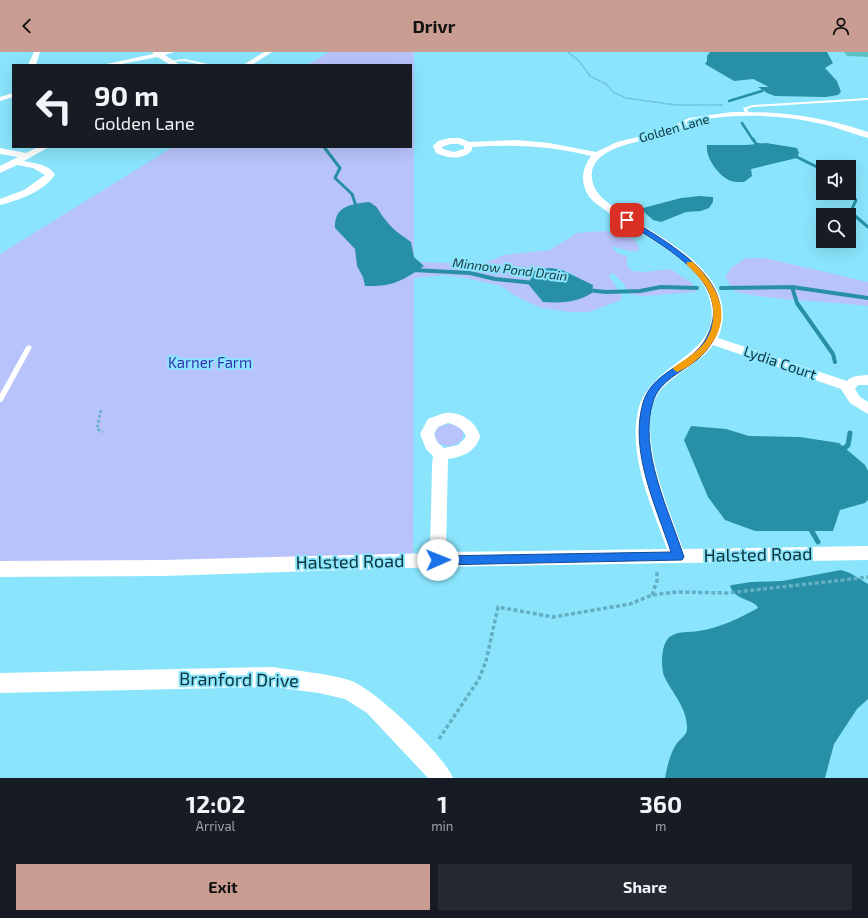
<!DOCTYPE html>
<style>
:root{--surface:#171b24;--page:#242831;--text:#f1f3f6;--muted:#9ea1a6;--accent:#ca9d92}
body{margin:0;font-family:"Exo 2",sans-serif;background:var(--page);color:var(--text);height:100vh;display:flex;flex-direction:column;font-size:15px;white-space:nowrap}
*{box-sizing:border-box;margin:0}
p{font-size:13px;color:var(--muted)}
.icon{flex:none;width:22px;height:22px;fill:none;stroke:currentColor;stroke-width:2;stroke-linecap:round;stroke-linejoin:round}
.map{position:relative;height:726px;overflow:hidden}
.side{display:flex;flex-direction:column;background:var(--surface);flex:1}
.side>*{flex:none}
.top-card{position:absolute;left:12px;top:12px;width:400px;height:84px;border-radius:0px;box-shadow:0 4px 16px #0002;background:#171b24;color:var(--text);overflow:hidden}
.controls{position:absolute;left:816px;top:108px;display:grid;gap:8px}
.controls a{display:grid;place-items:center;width:40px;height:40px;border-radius:0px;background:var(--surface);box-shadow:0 4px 16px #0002;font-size:20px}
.pin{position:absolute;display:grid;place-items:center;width:34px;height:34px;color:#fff;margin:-17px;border-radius:8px;box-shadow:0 2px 6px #0006}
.me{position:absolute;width:44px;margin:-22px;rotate:89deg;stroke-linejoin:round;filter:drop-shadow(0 0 3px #0008)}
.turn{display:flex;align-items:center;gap:14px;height:84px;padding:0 16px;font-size:18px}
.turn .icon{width:52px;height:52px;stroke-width:2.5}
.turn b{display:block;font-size:28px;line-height:34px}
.eta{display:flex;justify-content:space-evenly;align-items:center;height:68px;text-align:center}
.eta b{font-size:24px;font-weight:700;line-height:28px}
.action{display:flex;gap:8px;margin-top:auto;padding:8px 16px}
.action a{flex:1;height:46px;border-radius:0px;background:var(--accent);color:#111;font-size:16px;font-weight:700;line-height:46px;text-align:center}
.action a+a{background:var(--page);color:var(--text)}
header{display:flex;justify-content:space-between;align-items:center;height:52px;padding:0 16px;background:var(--accent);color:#111;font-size:18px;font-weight:700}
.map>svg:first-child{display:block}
.green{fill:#b8c3fb;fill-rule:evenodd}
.water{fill:#2890a6}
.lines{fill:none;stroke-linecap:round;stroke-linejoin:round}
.stream-far3{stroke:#2890a6;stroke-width:2.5}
.stream-far2{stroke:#2890a6;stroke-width:3}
.stream-far1{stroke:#2890a6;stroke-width:4}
.stream{stroke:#2890a6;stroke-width:5}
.building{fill:#5ec1c1}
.path-far2{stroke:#63afc2;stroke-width:1.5;stroke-dasharray:1.5 1;stroke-linecap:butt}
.path-far1{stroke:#63afc2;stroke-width:2.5;stroke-dasharray:3 2;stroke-linecap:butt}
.path{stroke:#63afc2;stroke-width:3.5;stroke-dasharray:4 2.5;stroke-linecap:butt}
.lane{fill:#fff;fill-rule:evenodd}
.street{fill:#fff;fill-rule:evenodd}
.route{fill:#1a73e8;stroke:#114b97}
.slow{fill:#f59e0b}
.labels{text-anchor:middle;stroke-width:4;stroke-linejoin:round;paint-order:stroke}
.far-street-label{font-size:13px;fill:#0a333c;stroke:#8ae5fc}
.far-water-label{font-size:13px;font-style:italic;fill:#16343b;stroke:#8ae5fc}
.park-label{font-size:15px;fill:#3834b1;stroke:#8ae5fc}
.street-label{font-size:15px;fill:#0a333c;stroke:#8ae5fc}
.near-street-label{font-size:18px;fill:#0a333c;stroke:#8ae5fc}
</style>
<header><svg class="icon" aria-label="back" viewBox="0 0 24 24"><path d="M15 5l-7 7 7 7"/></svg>Drivr<svg class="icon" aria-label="person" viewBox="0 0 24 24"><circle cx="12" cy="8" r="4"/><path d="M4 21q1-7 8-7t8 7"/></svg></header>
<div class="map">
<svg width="868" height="726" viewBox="0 0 868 726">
<rect width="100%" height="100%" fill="#8ae5fc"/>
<path class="green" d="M329 0H414V221L424 214 420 210 476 212 493 208 504 203 550 198 577 181 604 179 621 181 632 185 638 192 639 199C627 201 623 195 612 195L617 201 627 204V214L632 219 644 220 670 217 691 230 697 240 644 244 628 242 625 233 613 221 609 224 622 244 621 248 589 260H570L542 256 519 246 501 234 466 226 445 223 414 226 413 511 0 517V202L173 95H411V13H307ZM551 216 562 218 575 223 543 250 529 233Z
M746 206H765L868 230V254C823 249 779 249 735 240L725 225 731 216Z
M450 372C480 378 452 407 435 387V379L440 374Z"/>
<path class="water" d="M710 0H827L833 11 825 16 837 29 841 40 838 43 826 45 775 44 767 41 758 35H769L753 27 734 29 705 12 707 9V4Z
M766 91 797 96 799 101 797 106 751 117 752 124 744 130C740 130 734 130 731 129 718 124 705 105 707 93H747Z
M700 144 713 145V150L709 156 701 159 686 160 661 170 653 168 643 159V156L681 146Z
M369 150C380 156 377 157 384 166 391 176 401 183 411 190L414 205 424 214C403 229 391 235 365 234L363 225 357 214 355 197 335 176C334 154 351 152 369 150Z
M551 216 562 218 593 233 592 241C576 251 561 251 543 250L529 233 532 221 538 217Z
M691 374 726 377 749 384 800 385 839 391 865 413 868 419V448L865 451 840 458 833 479H755L725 468 708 445 684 388Z
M841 518 850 521 868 532V647L857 657 834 692 825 726H665C667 715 670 701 677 691 680 687 687 683 687 677 688 657 672 641 664 624 661 615 661 596 667 588 674 578 688 581 699 579 720 576 739 566 758 556 755 547 735 549 730 534L732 533 751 530 782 529Z"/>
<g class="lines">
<path class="stream-far3" d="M729 49 762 39
M742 71 753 88"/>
<path class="stream-far2" d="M753 87 756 92 761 93
M324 95 340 116 335 126 352 142 357 157
M793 103 823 118
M849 140 856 148 852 157 854 163 868 175"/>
<path class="stream-far1" d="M413 218 470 221 495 227 534 231
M792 235 797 251 833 302 835 310
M721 236 792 235 868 246
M587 238 606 240 640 239 661 235 697 236"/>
<path class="stream" d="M840 400 848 393 850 381
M810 476 818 490"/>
</g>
<path class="building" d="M844 0H868V5L847 4Z"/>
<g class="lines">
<path class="path-far2" d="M568 0 580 10 590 24 606 32 613 40 626 46 676 53H723"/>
<path class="path-far1" d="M101 358 97 377 103 380"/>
<path class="path" d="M652 543 657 529V518
M439 687 479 627 486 609 498 555 553 565 630 552 652 543 677 540 729 541 868 525"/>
<path class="lane" d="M185 7 208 12 209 13H202L185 9 168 10 166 9Z
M868 46V48L753 55 747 57 750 63 748 64 746 63 743 56 753 53Z
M29 293 32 295 2 350H0V342L26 295Z"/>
<path class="street" d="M34 0H40L36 13H28Z
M153 0H174L165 3 180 13H171L157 5 117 13H102L153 2Z
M264 0H272L252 13H243Z
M13 41V45L0 49V45Z
M732 60C779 59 823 65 868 80V86C852 82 837 75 822 72 784 63 740 61 701 68 690 71 681 77 671 82 664 85 655 86 648 87 628 92 588 99 592 127 594 142 607 150 618 158 660 186 744 222 718 286L847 329C852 323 860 324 868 323V333H858L855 337 860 345 868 350V362L850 351 841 337 713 293C699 312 675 321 660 339 632 374 670 460 683 497L868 494V508L438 515 162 524 0 525V509L162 508 430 501 432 413 433 404 426 397 420 382 428 367C434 365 440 362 446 361 460 359 478 371 480 385 475 400 463 405 448 407L446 500 667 497C652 455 628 405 638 359 651 305 732 304 707 240 692 204 639 182 609 161 603 156 592 150 588 143 580 129 582 117 591 104 552 94 512 92 472 95V98C463 109 447 106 436 101L433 94 438 89 450 86H460L469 90 517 88 549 91 596 100 617 90 662 79 689 66ZM450 92H458L464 94V97L454 100 443 97 442 95ZM448 371C456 373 464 377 466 385L458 393 444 396 437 390 434 382 438 375Z
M38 95H49L24 109C34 111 51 113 55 123 42 140 20 148 0 153V147L24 138 45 123 33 116 17 113 0 121V114L18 105 0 102V96L26 101Z
M273 615C298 619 324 621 349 628 374 636 443 702 453 726H428L367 661 345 647 319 641 273 635 0 641V621Z"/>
</g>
<path class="route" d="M624 166H629C663 189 727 220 720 269 718 284 709 297 698 307 682 320 659 329 653 350 638 397 669 459 684 505L682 508 438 513 435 512 433 508 435 505 438 504 671 500C656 454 629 399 643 351 650 326 674 318 692 303 704 293 710 282 713 267 720 222 656 190 624 169Z"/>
<path class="slow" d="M687 210H693C720 237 735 267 705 300 698 307 687 317 677 320L673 317 674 315C685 308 697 300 705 290 718 272 715 245 702 229 698 223 692 218 687 213Z"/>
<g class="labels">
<g class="far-street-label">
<text transform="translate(674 76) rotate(-16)" y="5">Golden Lane</text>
</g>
<g class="far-water-label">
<text transform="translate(510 217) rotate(7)" y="5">Minnow Pond Drain</text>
</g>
<g class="park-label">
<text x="210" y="316">Karner Farm</text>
</g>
<g class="street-label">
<text transform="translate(780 311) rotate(19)" y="5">Lydia Court</text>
</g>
<g class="near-street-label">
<text transform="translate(758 503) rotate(-1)" y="6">Halsted Road</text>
<text transform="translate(350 510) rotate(-1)" y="6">Halsted Road</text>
<text transform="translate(239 628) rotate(1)" y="6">Branford Drive</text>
</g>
</g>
</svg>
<div class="controls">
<a><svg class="icon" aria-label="sound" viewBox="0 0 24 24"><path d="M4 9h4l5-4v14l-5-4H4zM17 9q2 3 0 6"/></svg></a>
<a><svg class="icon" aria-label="search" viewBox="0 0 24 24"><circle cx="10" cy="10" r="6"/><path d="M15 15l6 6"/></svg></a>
</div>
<div class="pin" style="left:627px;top:168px;background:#d93025"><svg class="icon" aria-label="arrive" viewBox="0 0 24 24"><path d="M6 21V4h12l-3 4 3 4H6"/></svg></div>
<svg class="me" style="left:438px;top:508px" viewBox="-20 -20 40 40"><circle r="19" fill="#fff"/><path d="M0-13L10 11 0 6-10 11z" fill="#1a73e8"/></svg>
<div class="top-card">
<div class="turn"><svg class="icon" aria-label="left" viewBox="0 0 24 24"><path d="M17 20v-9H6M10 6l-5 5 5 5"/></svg><div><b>90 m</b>Golden Lane</div></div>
</div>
</div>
<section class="side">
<div class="eta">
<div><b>12:02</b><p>Arrival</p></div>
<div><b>1</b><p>min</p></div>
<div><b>360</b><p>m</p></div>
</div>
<div class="action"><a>Exit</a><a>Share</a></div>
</section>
